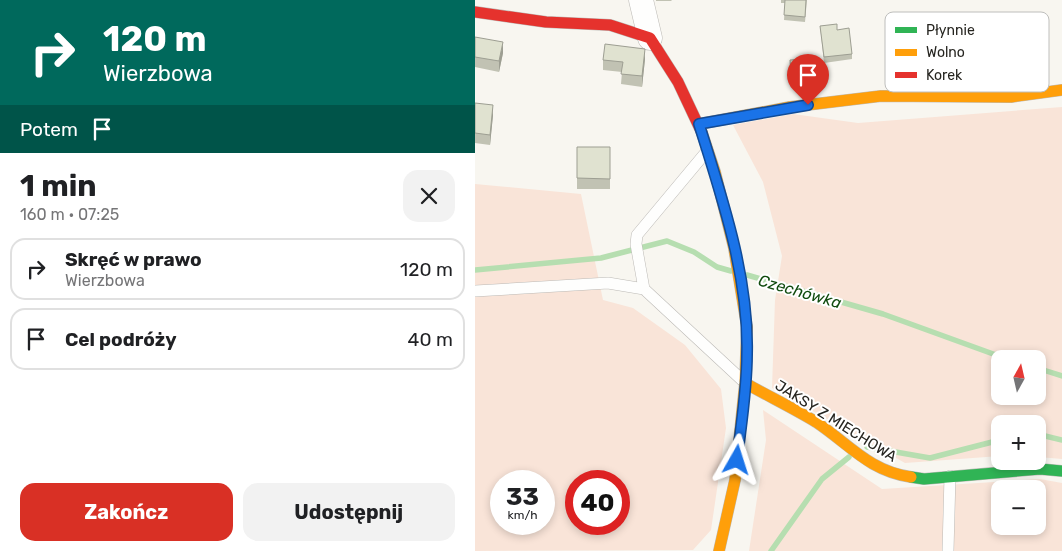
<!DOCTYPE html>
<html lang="pl">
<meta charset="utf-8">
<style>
:root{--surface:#fff;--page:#f2f2f2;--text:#202124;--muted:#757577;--line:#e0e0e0;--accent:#d93025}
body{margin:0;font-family:Rubik,sans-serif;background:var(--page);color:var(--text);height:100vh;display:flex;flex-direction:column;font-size:19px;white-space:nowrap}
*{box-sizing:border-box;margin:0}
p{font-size:16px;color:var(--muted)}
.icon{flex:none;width:28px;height:28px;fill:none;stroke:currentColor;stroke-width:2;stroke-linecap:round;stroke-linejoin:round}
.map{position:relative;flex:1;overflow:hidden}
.panel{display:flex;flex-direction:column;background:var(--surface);width:475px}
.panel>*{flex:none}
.hud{background:#00695c;color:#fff;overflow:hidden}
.needle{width:32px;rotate:8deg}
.tools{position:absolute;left:516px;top:350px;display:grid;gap:10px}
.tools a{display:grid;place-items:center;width:55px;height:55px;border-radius:10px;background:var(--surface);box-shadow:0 2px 8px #0003;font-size:25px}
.speed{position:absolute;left:15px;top:470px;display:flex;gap:10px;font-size:25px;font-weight:700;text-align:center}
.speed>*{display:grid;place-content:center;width:65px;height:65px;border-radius:50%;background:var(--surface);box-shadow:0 2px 8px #0003;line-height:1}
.speed small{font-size:12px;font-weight:400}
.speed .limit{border:8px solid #d22;background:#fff;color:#111}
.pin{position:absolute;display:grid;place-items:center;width:42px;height:42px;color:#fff;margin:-51px -21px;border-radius:50% 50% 50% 0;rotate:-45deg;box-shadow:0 0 5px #0007}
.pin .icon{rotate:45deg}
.me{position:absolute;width:55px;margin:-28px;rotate:6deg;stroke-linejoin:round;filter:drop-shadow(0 0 4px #0008)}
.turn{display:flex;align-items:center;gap:18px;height:105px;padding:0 20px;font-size:22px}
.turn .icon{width:65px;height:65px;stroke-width:2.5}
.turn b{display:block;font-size:35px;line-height:42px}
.then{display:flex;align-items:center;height:48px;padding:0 20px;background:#0003;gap:10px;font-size:19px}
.round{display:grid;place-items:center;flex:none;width:52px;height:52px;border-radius:15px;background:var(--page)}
.overview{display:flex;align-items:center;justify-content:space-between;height:85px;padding:0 20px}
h1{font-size:30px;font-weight:700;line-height:38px}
.primary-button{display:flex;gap:10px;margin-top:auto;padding:10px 20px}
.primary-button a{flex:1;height:58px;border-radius:15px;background:var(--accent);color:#fff;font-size:20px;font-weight:700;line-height:58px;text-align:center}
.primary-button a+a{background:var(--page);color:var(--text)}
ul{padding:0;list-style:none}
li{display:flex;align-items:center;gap:15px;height:62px;margin:0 10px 8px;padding:0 10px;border:2px solid var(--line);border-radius:15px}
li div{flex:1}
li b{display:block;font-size:19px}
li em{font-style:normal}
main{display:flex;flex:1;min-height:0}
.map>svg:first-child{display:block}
.green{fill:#f9e4d8;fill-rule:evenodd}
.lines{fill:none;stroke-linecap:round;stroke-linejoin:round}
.stream{stroke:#b6deb0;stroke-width:5.5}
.lane-casing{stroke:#bcbab6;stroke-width:12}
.street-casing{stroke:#bcbab6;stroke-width:25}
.fast-casing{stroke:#bcbab6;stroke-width:12}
.slow-casing{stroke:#bcbab6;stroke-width:12}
.jam-casing{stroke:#bcbab6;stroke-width:12}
.lane{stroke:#fefefd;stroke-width:11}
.street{stroke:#fefefd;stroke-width:24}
.fast{stroke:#30b455;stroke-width:11}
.slow{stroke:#ff9f0a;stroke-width:11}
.jam{stroke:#e5322d;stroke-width:11}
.wall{fill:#c1c2b3}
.shaded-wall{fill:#9d9e92}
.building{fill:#e0e2d0;stroke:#9d9e92}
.route-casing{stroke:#114b97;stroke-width:12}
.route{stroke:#1a73e8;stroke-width:9}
.labels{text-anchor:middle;stroke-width:4;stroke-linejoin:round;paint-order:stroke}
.street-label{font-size:15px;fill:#262520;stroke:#fff}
.water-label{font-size:16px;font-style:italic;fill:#104b0e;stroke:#fff}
.key{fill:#fff;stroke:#bebebc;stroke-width:1}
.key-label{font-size:14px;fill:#262520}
</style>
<main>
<section class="panel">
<div class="hud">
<div class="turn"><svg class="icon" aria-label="right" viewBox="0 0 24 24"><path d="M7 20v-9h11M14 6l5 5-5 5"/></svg><div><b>120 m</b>Wierzbowa</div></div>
<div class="then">Potem<svg class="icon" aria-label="arrive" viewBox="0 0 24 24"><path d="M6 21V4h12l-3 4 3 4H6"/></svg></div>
</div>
<div class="overview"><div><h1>1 min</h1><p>160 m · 07:25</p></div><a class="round"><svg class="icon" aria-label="close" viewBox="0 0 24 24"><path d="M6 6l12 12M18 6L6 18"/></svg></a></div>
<ul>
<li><svg class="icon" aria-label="right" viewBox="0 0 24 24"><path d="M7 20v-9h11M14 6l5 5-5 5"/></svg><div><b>Skręć w prawo</b><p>Wierzbowa</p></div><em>120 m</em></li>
<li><svg class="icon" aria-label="arrive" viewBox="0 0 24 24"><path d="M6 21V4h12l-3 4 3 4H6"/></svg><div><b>Cel podróży</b></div><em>40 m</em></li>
</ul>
<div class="primary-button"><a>Zakończ</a><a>Udostępnij</a></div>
</section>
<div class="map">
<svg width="587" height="551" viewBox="0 0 587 551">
<rect width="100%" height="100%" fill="#f8f6f0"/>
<path class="green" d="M587 107V459L563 457 562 424H525V456L430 463 297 388 300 300 307 256 288 182 258 125 318 114 383 123ZM525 359H562V396H525Z
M0 184 106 194 128 300 158 308 210 345 246 389 251 428 236 530 218 550 0 551ZM26 481H69V524H26ZM101 481H144V524H101Z
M288 410 407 489 565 479 587 483V551H274L291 440ZM525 489H562V526H525Z"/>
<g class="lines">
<path class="stream" d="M0 270 126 258 192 241 219 252 242 267 256 271
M272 275 408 314 532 359
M562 368 587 376
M562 434 587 440
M392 447 455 458 525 440
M296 551 347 479 374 457"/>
<g class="lane-casing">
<path id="lane" d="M169 289 161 244 162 235 232 151
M0 291 133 283 169 289 267 380
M473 551 475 476"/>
</g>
<g class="street-casing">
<path id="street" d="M166 0 175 38"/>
</g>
<g class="fast-casing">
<path id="fast" d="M436 477 449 479 565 469 587 471"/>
</g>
<g class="slow-casing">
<path id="slow" d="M224 124 315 107 406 96 536 97 587 90
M227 133 240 172 259 248 272 327 270 383 260 480 244 551
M270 383C293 396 318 408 341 422 374 444 394 471 436 477"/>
</g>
<g class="jam-casing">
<path id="jam" d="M0 12 71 22 135 25 175 38 203 82 227 133"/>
</g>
<use href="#lane" class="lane"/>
<use href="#street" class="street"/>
<use href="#fast" class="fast"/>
<use href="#slow" class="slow"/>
<use href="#jam" class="jam"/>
</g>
<path class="wall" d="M181 0H197L196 1H181Z
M306 0H332L330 22 309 20 310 3H306Z
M345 26 362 30 377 54V59L349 63Z
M0 37 28 53 24 72 0 67Z
M170 59 167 87 146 84 147 72 128 70V60Z
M315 60 334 76V82L316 83Z
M0 103 18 115 15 145 0 143Z
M102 147H135V189H102Z"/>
<path class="shaded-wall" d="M28 42V53L24 72V61Z
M170 49V59L167 87V76Z
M18 105V115L15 145V135Z"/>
<path class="building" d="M310 0H331L330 17 309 15Z
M362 24V30L374 28 377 54 349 57 345 26Z
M0 37 28 42 24 61 0 57Z
M130 44 170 49 167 76 146 74 148 62 128 60Z
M332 59 334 76 316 78 315 60Z
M0 103 18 105 15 135 0 133Z
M102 147H135V179L102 178Z"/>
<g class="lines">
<g class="route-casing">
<path id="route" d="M262 460C266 425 272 390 272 354 274 276 247 198 224 124L333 105"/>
</g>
<use href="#route" class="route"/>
</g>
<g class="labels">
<g class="street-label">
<text transform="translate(361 421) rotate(32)" y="5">JAKSY Z MIECHOWA</text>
</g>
<g class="water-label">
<text transform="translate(325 291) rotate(16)" y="6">Czechówka</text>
</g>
</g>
<rect x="410" y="12" width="164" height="80" rx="8" class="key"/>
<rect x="420" y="27" width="22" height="6" fill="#30b455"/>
<rect x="420" y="49" width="22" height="7" fill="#ff9f0a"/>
<rect x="420" y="72" width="22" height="6" fill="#e5322d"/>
<g class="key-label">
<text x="451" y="35">Płynnie</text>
<text x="451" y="57">Wolno</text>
<text x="451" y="80">Korek</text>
</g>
</svg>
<div class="tools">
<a><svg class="needle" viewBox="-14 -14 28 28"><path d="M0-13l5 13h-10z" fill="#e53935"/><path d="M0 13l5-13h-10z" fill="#757577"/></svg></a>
<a>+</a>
<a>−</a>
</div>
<div class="speed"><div>33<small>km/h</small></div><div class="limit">40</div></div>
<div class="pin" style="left:333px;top:105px;background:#d93025"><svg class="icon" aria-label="arrive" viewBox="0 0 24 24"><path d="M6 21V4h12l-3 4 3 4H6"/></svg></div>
<svg class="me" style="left:262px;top:460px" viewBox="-20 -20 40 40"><path d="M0-17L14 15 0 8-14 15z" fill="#1a73e8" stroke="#fff" stroke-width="4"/></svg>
</div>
</main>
